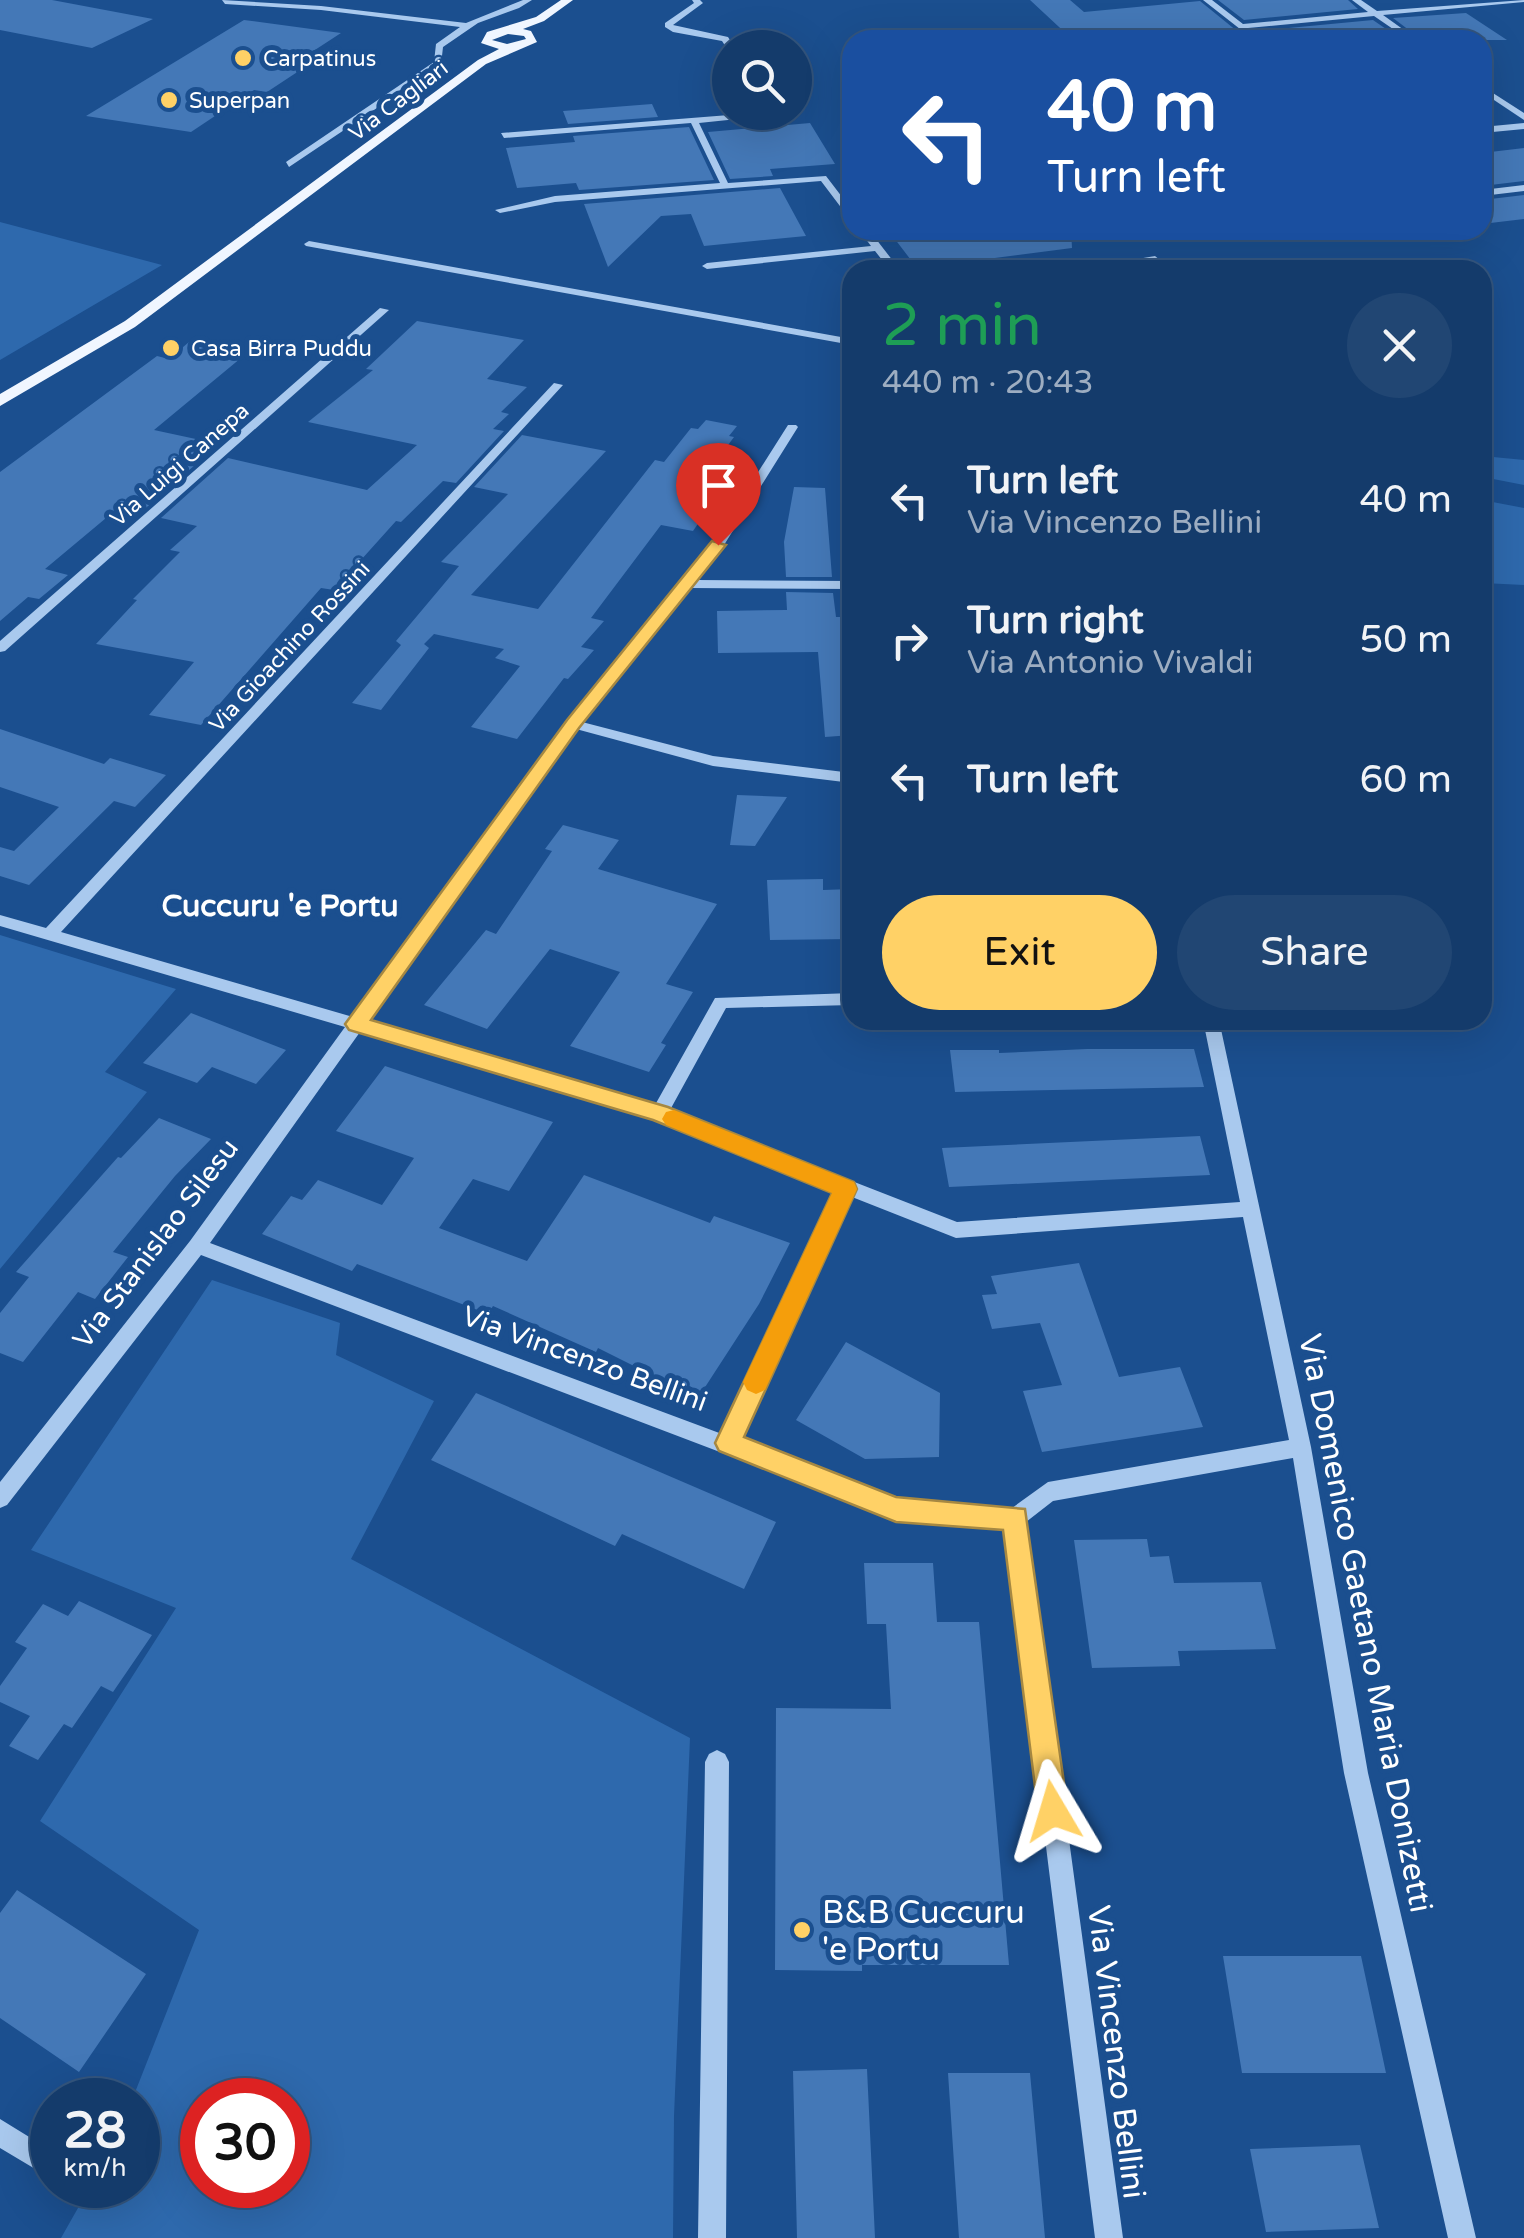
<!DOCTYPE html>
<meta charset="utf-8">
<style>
:root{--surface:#143b6b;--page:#214673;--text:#f1f3f6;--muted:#9dadc1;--line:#33557e;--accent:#ffd166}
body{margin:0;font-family:"Varela Round",sans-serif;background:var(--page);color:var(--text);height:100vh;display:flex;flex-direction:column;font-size:38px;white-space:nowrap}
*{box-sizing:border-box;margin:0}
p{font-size:32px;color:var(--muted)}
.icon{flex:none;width:55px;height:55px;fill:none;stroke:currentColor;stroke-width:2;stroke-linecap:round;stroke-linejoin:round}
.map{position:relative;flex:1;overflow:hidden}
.drawer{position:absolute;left:842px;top:260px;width:650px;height:770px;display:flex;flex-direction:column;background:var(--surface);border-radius:30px;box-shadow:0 10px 40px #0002,0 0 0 2px var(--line)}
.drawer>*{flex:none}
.banner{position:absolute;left:842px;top:30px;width:650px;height:210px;border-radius:30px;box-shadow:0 10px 40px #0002,0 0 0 2px var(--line);background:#1a4fa0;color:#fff;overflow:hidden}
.buttons{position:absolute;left:712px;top:30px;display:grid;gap:20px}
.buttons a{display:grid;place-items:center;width:100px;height:100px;border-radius:50%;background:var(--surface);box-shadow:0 10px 40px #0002,0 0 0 2px var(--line);font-size:50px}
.speed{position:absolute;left:30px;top:2078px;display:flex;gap:20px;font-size:50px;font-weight:700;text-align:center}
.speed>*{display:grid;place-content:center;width:130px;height:130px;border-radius:50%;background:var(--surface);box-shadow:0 10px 40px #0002,0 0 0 2px var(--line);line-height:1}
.speed small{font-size:25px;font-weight:400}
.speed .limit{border:15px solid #d22;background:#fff;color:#111}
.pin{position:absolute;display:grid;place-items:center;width:85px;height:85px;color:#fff;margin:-102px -42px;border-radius:50% 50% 50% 0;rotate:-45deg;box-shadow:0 0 10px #0007}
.pin .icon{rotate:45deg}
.me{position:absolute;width:110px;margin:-55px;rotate:353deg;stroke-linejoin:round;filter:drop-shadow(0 0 8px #0008)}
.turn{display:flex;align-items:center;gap:35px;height:210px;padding:0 40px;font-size:45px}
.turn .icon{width:130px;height:130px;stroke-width:2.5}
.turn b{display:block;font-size:70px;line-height:85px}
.round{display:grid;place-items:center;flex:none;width:105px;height:105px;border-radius:52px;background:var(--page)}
.summary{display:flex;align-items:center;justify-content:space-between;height:170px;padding:0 40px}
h1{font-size:60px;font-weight:600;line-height:75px;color:#1e9e55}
.cta{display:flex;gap:20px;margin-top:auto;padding:20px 40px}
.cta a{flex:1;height:115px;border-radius:60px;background:var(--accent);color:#111;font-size:40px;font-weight:600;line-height:115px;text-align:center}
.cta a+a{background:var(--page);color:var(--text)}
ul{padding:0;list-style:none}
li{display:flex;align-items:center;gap:30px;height:140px;padding:0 40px}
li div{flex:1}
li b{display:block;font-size:38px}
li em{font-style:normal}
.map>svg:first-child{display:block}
.green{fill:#2e69ad;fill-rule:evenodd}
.building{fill:#4478b7}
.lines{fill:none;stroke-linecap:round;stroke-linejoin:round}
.minor{fill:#a9c9ee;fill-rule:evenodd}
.major{fill:#f0f6ff;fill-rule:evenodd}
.route{fill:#ffd166;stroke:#a68842;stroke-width:2.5}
.slow{fill:#f59e0b}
.poi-dot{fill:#ffd166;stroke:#1b4f8f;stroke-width:4}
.labels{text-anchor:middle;stroke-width:10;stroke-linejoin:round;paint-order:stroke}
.far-poi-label{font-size:22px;fill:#fff;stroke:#1b4f8f;text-anchor:start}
.far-street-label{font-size:22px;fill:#fff;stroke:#1b4f8f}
.street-label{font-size:28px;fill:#fff;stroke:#1b4f8f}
.neighbourhood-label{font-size:30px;font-weight:bold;fill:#fff;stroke:#1b4f8f}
.near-street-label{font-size:32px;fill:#fff;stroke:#1b4f8f}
.near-poi-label{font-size:32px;fill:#fff;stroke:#1b4f8f;text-anchor:start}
</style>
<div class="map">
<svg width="1524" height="2238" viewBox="0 0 1524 2238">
<rect width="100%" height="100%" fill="#1b4f8f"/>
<path class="green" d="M0 222 162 265 0 360Z
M1483 456 1524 460V485L1483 477Z
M1482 500 1524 508V585L1483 583Z
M0 935 176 989 105 1072 147 1092 0 1269Z
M212 1280 340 1323 336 1355 434 1401 351 1559 690 1738 674 2116 673 2238H61L91 2185H138V2100H132L199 1930 40 1821 176 1608 31 1550ZM202 2100H288V2185H202Z"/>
<path class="building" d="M0 0H52L153 19 92 48 0 30Z
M1030 0H1070L1084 12 1200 1 1248 40H1073Z
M1218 0H1348L1358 9 1244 20Z
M1466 13 1507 40H1422L1393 18Z
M244 20 341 33 298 61 311 63 267 92 254 90 191 132 86 116Z
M1373 20 1402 40H1391V32L1267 40 1258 31Z
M652 104 658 117 568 124 563 111Z
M810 123 835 164 770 169 773 176 730 179 708 132Z
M689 127 714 180 579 190 576 183 517 188 506 148 575 142 573 136Z
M1524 148V181L1482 186V153Z
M780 188 806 236 704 246 691 214 661 216 608 267 584 204Z
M1524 195V219L1482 224V200Z
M888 230H1071L1072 248 917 268Z
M417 321 524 340 487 379 527 387 501 412 509 414 493 429 504 431 456 483 443 481 401 522 396 521 334 590 321 588 201 725 149 715 194 662 96 644 137 600 133 599 180 552 170 550 197 526 161 518 228 458 367 490 417 445 308 422 373 370 366 369Z
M189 342 247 353 154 430 219 444 140 513 118 508 45 569 68 575 39 599 28 597 0 621V472L157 356 169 359Z
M706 420 737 426 729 436 734 437 689 498 726 483 693 531 661 525 591 618 604 621 581 647 594 650 568 679 564 678 517 739 471 727 520 666 495 658 504 649 434 634 424 644 429 648 381 710 352 703 401 645 396 641 459 566 441 562 508 494 474 487 522 435 606 451 471 595 538 609 655 460 664 462 691 428 698 429Z
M794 487 825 488 832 577H786L784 542Z
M786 592 833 593 836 617H852V735L825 737 818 652 718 653 717 611 787 610Z
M0 729 104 764 110 758 166 775 135 807 114 801 29 885 0 876V847L14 851 59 807 0 787Z
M737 795 787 797 755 846 730 845Z
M563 825 619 840 598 869 717 904 666 984 693 992 661 1043 666 1045 649 1072 570 1046 620 972 550 949 487 1029 424 1005 486 930 496 934 552 851 545 849Z
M823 879V890L852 889V939L770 940 767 880Z
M191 1013 286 1050 256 1084 212 1067 197 1083 143 1063Z
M1087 1049H1194L1204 1087 955 1092 950 1050H999V1053Z
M385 1066 553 1122 509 1191 473 1179 439 1228 527 1261 584 1175 710 1223 714 1216 790 1243 759 1304 698 1398 598 1348 596 1352 493 1306 488 1314 357 1264 352 1271 262 1234 291 1196 302 1200 318 1180 382 1205 414 1158 336 1131Z
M159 1118 211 1139 175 1176 113 1252 128 1257 95 1299 78 1292 23 1362 0 1353V1313L29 1277 16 1272 118 1157 121 1158Z
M1200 1136 1210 1175 949 1187 942 1148Z
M1079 1263 1119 1377 1180 1367 1203 1427 1042 1452 1023 1391 1062 1385 1040 1323 992 1329 982 1295 997 1294 991 1276Z
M846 1342 940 1393 939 1457 865 1459 796 1420Z
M476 1393 776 1522 744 1589 622 1534 615 1546 431 1460Z
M1147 1539 1150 1557 1169 1556 1174 1583 1261 1582 1276 1649 1178 1651 1180 1666 1092 1668 1074 1540Z
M864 1563H933L937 1622H979L1009 1965H862V1971L775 1970 776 1708 891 1709 886 1624H867Z
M79 1601 152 1635 113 1692 101 1686 72 1728 64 1724 38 1760 9 1746 30 1716 0 1702V1686L27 1648 15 1642 43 1604 68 1616Z
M17 1890 146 1974 79 2072 0 2018V1913Z
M1223 1956H1361L1386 2073H1242Z
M867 2069 875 2238H797L793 2071Z
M948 2073H1030L1045 2238H959Z
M1360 2145 1379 2228 1266 2232 1250 2149Z"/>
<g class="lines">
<path class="minor" d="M222 0 321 6 466 23 523 0H532L519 8 478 23 443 47 441 65 289 167 286 162 434 62 436 44 460 27 321 10 225 4Z
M692 0H700L703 3 673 25 728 37 735 48 728 50 722 41 673 32 665 27V23L694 3Z
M1203 0H1212L1243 24 1368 12 1352 0H1361L1377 11 1524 0V2L1383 15 1418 40H1409L1374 16 1248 28 1263 40H1254Z
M1482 86 1524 113V120L1482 92Z
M768 112 786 114 699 123 728 183 826 176 852 210V219L849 218 821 181 555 202 500 213 495 210 555 196 720 183 691 123 504 138 501 133Z
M1524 123V129L1482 133V127Z
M1524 185V191L1482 196V190Z
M859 230H869L900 270H890L875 251 707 269 702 266 707 263 871 246Z
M309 241 852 339V345L306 246 304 244Z
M1155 256 1172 270H1161L1153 262 1099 270H1073Z
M380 308 389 310 5 651 0 652V641Z
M554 383 563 385 61 932 353 1017 568 721 713 543 788 425H796L798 427 724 545 696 580 852 581V589L690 588 582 722 713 756 852 773V783L713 766 576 729 368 1021 655 1105 715 998 852 993V1005L726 1008 670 1110 957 1222 1240 1202 1203 1020H1219L1311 1447 1368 1773 1476 2238H1448L1344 1773 1293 1458 1053 1501 1026 1522 1123 2238H1095L1006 1527 896 1519 201 1255 7 1505 0 1508V1482L190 1241 345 1027 0 926V915L46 928ZM360 1032 654 1118 836 1190 722 1434 210 1243ZM852 1197 956 1238 1243 1217 1289 1440 1048 1482 1012 1508 896 1499 739 1441Z
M717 1750 725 1754 729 1762 726 2238H698L705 1762 709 1754Z
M0 2119 52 2151V2179L0 2148Z"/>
<path class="major" d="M561 0H573L544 21 523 29 531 31 537 42 486 64 135 327 0 406V394L125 321 478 60 499 49 481 43 487 32 536 17ZM508 34 524 36 526 39 507 44 492 40Z"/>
</g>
<path class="route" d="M712 541 726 545 579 728 371 1020 668 1107 854 1182 857 1189 744 1437 896 1497 1025 1509 1068 1811 1064 1822 1053 1826 1042 1822 1038 1811 1003 1530 896 1522 719 1451 715 1443 832 1193 653 1120 349 1030 345 1024 567 720Z"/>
<path class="slow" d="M674 1110 854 1182 857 1189 765 1390 756 1394 747 1390 743 1382 832 1193 666 1125 662 1119 666 1112Z"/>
<g class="poi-dot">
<circle cx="243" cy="58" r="10"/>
<circle cx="169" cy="100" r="10"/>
<circle cx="171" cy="348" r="10"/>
<circle cx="802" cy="1930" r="10"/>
</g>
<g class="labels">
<g class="far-poi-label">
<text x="263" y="66">Carpatinus</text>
<text x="189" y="108">Superpan</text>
<text x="191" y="356">Casa Birra Puddu</text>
</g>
<g class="far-street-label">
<text transform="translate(398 100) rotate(-37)" y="8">Via Cagliari</text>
<text transform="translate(179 464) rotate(-41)" y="8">Via Luigi Canepa</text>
<text transform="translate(289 646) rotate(-47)" y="8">Via Gioachino Rossini</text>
</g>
<g class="street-label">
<text transform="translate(155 1243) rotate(-53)" y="10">Via Stanislao Silesu</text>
<text transform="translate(585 1358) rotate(20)" y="10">Via Vincenzo Bellini</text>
</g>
<g class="neighbourhood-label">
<text x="280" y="916">Cuccuru 'e Portu</text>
</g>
<g class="near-street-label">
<text transform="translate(1366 1623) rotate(79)" y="11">Via Domenico Gaetano Maria Donizetti</text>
<text transform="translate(1117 2052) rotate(83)" y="11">Via Vincenzo Bellini</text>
</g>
<g class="near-poi-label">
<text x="822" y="1923">B&amp;B Cuccuru<tspan x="822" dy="37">'e Portu</tspan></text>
</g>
</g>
</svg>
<div class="buttons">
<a><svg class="icon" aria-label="search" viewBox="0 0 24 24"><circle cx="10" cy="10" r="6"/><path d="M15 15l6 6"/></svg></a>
</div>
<div class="speed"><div>28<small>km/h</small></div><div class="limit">30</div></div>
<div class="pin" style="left:718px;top:545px;background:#d93025"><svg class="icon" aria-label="arrive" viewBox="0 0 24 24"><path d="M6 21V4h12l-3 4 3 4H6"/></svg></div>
<svg class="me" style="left:1053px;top:1811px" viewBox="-20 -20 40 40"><path d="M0-17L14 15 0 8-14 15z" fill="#ffd166" stroke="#fff" stroke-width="4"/></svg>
<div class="banner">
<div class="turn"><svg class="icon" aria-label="left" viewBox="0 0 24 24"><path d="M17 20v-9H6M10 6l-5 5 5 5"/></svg><div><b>40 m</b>Turn left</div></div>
</div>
<section class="drawer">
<div class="summary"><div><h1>2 min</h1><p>440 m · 20:43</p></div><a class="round"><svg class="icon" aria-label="close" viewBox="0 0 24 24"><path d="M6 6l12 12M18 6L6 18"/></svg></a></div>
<ul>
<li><svg class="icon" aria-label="left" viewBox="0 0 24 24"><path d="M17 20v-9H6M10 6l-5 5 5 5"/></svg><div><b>Turn left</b><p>Via Vincenzo Bellini</p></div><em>40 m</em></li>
<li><svg class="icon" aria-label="right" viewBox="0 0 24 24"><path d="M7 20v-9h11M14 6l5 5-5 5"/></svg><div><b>Turn right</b><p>Via Antonio Vivaldi</p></div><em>50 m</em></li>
<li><svg class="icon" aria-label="left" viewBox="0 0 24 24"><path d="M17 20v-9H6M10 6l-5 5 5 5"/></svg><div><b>Turn left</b></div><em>60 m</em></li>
</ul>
<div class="cta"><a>Exit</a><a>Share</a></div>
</section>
</div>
